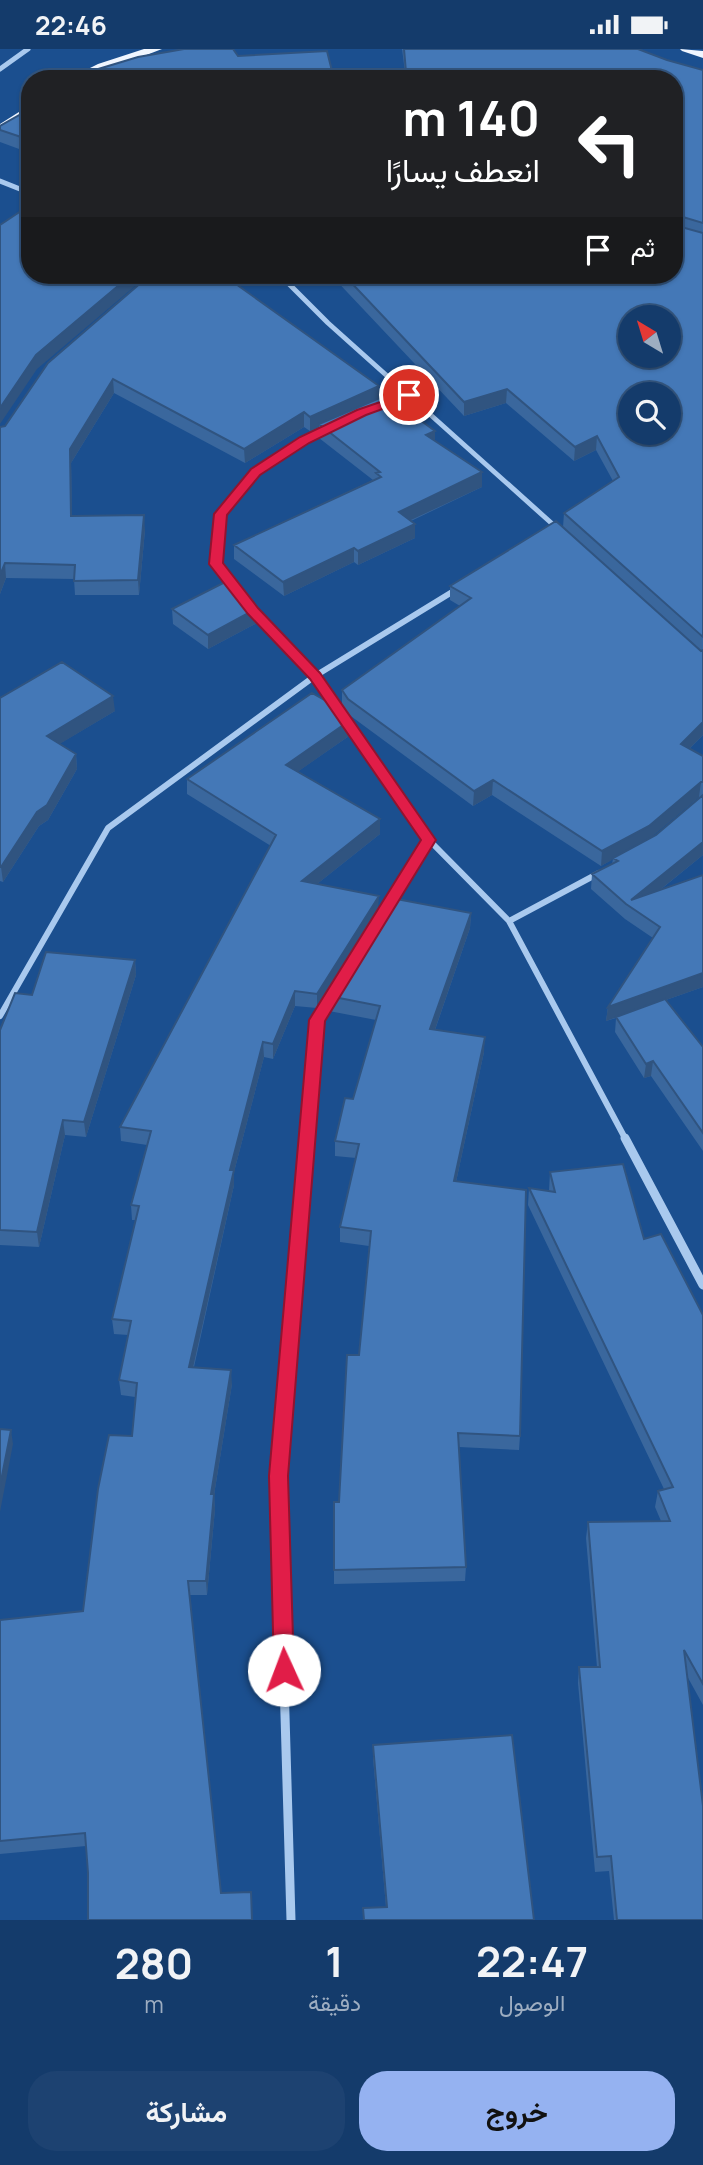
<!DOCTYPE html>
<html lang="ar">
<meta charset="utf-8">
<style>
:root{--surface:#143b6b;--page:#1d4271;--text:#f1f3f6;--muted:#9dadc1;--line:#33557e;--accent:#95b2f1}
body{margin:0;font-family:Manrope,Vazirmatn,sans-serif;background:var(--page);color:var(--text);direction:rtl;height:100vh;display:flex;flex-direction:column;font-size:26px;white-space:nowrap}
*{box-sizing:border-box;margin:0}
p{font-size:23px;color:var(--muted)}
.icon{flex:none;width:38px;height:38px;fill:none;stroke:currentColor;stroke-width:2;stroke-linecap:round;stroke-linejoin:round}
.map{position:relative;height:1871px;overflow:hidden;direction:ltr}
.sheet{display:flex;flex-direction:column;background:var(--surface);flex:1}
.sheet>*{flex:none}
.hud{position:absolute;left:21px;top:21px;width:662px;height:214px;border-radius:28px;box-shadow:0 2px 5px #0004,0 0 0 2px var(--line);direction:rtl;background:#202124;color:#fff;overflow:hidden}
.needle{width:46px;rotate:322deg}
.tools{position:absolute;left:618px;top:256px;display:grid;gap:14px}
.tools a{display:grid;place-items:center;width:63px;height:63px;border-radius:50%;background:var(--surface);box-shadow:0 2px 5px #0004,0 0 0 2px var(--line);font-size:35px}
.pin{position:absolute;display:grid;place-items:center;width:60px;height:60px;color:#fff;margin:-30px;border:4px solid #fff;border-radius:50%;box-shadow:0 2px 7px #0007}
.me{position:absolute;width:77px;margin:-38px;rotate:358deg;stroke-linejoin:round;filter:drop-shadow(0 0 5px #0008)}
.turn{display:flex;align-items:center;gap:24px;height:147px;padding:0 28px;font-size:32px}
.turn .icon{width:91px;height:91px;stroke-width:2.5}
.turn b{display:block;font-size:49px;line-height:60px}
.then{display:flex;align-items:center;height:66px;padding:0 28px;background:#0003;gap:14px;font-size:26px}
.eta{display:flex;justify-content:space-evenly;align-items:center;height:119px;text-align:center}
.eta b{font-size:42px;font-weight:700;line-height:49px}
.button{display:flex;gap:14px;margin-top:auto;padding:14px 28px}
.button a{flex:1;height:80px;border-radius:28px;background:var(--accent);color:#111;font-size:28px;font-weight:700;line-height:80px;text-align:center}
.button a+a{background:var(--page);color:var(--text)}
.status{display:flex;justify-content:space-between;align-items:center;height:49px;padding:0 35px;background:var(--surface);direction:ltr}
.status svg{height:19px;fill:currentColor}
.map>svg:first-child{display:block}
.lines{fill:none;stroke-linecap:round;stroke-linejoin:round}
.street-far2{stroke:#a9c9ee;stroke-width:5}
.street-far1{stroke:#a9c9ee;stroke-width:6}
.street{stroke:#a9c9ee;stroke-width:9}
.primary{fill:#f0f6ff;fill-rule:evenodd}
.wall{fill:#3a679d;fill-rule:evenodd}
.shaded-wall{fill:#305480}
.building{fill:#4478b7;stroke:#305480;stroke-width:2;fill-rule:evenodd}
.route{fill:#e11d48;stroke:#92132f;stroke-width:2}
</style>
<div class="status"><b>22:46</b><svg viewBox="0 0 49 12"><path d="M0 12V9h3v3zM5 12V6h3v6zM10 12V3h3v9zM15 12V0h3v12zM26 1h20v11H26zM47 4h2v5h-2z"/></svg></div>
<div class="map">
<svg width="703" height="1871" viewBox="0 0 703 1871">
<rect width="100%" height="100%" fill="#1b4f8f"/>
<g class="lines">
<path class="street-far2" d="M0 20 28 0
M0 132 30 144
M280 226 328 274 558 480
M388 354 409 346
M219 480C222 437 291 398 326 380"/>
<path class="street-far1" d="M219 478 216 515 234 537
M556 478 558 480
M252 560 315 627 429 791 509 872 626 1091
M388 856 429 791
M509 872 599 824
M0 967 108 779 315 627 457 540
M307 1091 317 971 334 944"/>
<path class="street" d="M625 1089 703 1236
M291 1871 278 1427 307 1089"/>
<path class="primary" d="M144 0H162L84 30H68L98 15Z
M680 0 703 2V9L682 2Z
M30 56V65L0 85V75Z"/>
</g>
<path class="wall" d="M402 0H638L667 11 703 21V686L689 700 703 707V806L660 841 703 826V938L666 951 703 998V1102L651 1027 644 1029 615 983 616 969 606 972 608 958 653 889 625 870 591 840 592 825 612 815 613 810 601 817 492 746 473 757 348 665 342 656V641L460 557 450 551V537L563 478 564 464 613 432 596 401 574 412 506 354 464 367 331 226H674L81 30 238 7 333 26 405 23ZM699 748H701L656 786 651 788Z
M30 60V104L0 93V77Z
M48 314 379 349 420 371 435 382V392L482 438 411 472 415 475V489L358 516 354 513 284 547 234 510V496L373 431 319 389V378L310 382 304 378 245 414 114 344 71 414 72 467 145 481 139 546H75L74 530 6 529 0 545V378L5 377Z
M172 560 257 574 208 600 173 575Z
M0 649 115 662 59 695 76 705 77 720 48 771 39 777 3 833 0 832Z
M349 687 297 723 380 770V785L317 835 378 861 317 959 295 957 273 1010 264 1008 234 1123V1136L194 1318 232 1335 214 1446 215 1460 207 1546H189L221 1844 252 1871 88 1824 86 1797 0 1805V1571L83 1562 132 1387 135 1348 121 1346 119 1331 128 1286 114 1285 112 1270 136 1171H132L131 1156 147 1096 121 1092 120 1078 271 797 187 745V730Z
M471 864 470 879 435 981 484 1003 456 1133 520 1387 519 1401 459 1398 466 1518 465 1532 334 1535V1453H339L359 1306 369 1197 340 1193V1178L356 1109 335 1107V1092L353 1050 376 971 329 962V947Z
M135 911 136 926 86 1088 65 1086 39 1198 0 1196V981L32 946Z
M550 1123 644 1190 703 1266V1656L687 1627 703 1871H614L609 1822 595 1823 578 1634 579 1618H597L586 1489 588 1473 661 1472 655 1458 658 1442 664 1440 528 1156 529 1139 549 1142Z
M373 1696 534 1871H363V1859L386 1858 373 1709Z"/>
<path class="shaded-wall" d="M131 226H148L37 320 0 375V359L36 306Z
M113 330 114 344 71 414 72 481 71 467 70 400Z
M379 337V351L319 375V378L310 382V368Z
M507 340 506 354 464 367V353Z
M304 363V378L245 414 244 400Z
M435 382V396L426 386Z
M597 387 596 401 574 412 575 398Z
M482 423V438L398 477 399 463Z
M144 466 145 481 139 546 138 531Z
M415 475V489L358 516V502Z
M354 499V513L284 547 283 533Z
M5 514 6 529 0 545V526Z
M256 560 257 574 208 600V586Z
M113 647 115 662 48 702 47 687Z
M349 672V687L286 731V716Z
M703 673V686L679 710 681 695Z
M76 705 77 720 48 771 39 777 3 833 1 818Z
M493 731 492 746 473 757 474 742Z
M701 733 699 748 648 791 601 817 602 802Z
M380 770V785L302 847V832Z
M703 793V806L635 861 631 851Z
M379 847 378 861 317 959V945Z
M471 864 470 879 430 995V980Z
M135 911 136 926 86 1088 84 1073Z
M703 924V938L606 972 608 958Z
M295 942V957L273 1010V995Z
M485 988 484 1003 453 1147 454 1132Z
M263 993 264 1008 234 1123V1136L190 1332 189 1318 230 1121Z
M653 1012 651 1027 644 1029 646 1015Z
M63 1071 65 1086 39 1198 37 1183Z
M231 1321 232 1335 214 1446 215 1460 207 1546 206 1532 211 1445Z
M11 1381 13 1395 0 1463V1437Z"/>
<path class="building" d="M184 0H233L238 7 327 2 333 26 406 23 404 0H638L667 11 703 21V174L676 166 674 168V30H81L95 21 138 8Z
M30 60V91L0 81V77Z
M30 156V226H131L36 306 0 359V176Z
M674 176 703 184V588L564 464 619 428 597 387 575 398 507 340 464 353 344 226H674ZM630 268H668V306H630ZM630 345H668V383H630Z
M150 226H217L226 228 379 337 310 368 304 363 244 400 113 330 70 400 71 467 144 466 138 531 74 532 75 516 5 514 0 526V378L5 377 48 314Z
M389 345 420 367 416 368 435 382 426 386 482 423 399 463 415 475 358 502 354 499 283 533 234 496 381 428 376 424 380 423 319 375Z
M556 472 701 602 703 601V673L681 695 703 707V733H701L649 777 602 802 493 731 474 742 348 650 342 641 471 549 450 537Z
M231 530 256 560 208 586 172 560Z
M62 613 113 647 47 687 76 705 47 756 37 763 1 818H0V649Z
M312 644 342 661 349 672 286 716 380 770 302 832 379 847 317 945 295 942 273 995 263 993 230 1121H234L189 1318 231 1321 211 1445H214L206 1532H188L221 1844 251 1843 252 1871H88V1824L85 1784 0 1792V1571L83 1562 98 1440 109 1386 132 1387 137 1334 119 1331 131 1272 112 1270 139 1157 131 1156 151 1082 120 1078 276 786 187 730Z
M703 746V793L631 851 703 826V924L608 958 660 878 626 855 592 825 618 812 613 809 656 786Z
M391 849 471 864 430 980 485 988 454 1132 526 1141 520 1387 458 1384 466 1518 334 1521V1453H339L347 1306H359L371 1182 340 1178 359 1095 335 1092 345 1049 353 1050 380 957 329 947Z
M46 903 135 911 84 1073 63 1071 37 1183 0 1181V981L15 944 32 946Z
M665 950 703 998V1084L653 1012 646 1015 616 968Z
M623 1115 644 1190 661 1185 703 1266V1635L684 1601 703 1757V1871H617L611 1807 597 1808 579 1618H600L588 1473 670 1472 658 1442 673 1438 529 1139 555 1143 550 1123Z
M0 1380 11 1381 0 1437Z
M512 1686 534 1871H364L363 1859 387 1858 373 1696Z"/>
<path class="route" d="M409 343 415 346 413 349 366 366 309 394 260 426 227 466 223 514 258 559 320 624 436 791 325 972 288 1427 294 1621 291 1627 284 1630 277 1627 274 1621 269 1427 309 971 421 791 310 630 248 565 209 515 214 465 251 420 300 388 357 361Z"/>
</svg>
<div class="tools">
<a><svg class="needle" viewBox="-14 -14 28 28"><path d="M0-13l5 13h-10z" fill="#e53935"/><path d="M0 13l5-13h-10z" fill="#9dadc1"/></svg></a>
<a><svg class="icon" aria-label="search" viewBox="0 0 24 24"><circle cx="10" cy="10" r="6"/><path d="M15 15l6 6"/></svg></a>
</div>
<div class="pin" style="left:409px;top:346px;background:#d93025"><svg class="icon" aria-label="arrive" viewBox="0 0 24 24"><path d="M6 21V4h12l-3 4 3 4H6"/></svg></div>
<svg class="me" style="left:284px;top:1621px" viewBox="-20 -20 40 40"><circle r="19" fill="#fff"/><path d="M0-13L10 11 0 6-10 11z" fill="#e11d48"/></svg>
<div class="hud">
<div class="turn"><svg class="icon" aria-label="left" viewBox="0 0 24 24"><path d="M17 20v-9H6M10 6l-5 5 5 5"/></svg><div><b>140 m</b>انعطف يسارًا</div></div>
<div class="then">ثم<svg class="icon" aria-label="arrive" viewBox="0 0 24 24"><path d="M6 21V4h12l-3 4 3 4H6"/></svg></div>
</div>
</div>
<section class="sheet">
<div class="eta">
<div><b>22:47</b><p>الوصول</p></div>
<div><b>1</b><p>دقيقة</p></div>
<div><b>280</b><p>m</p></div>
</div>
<div class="button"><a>خروج</a><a>مشاركة</a></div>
</section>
